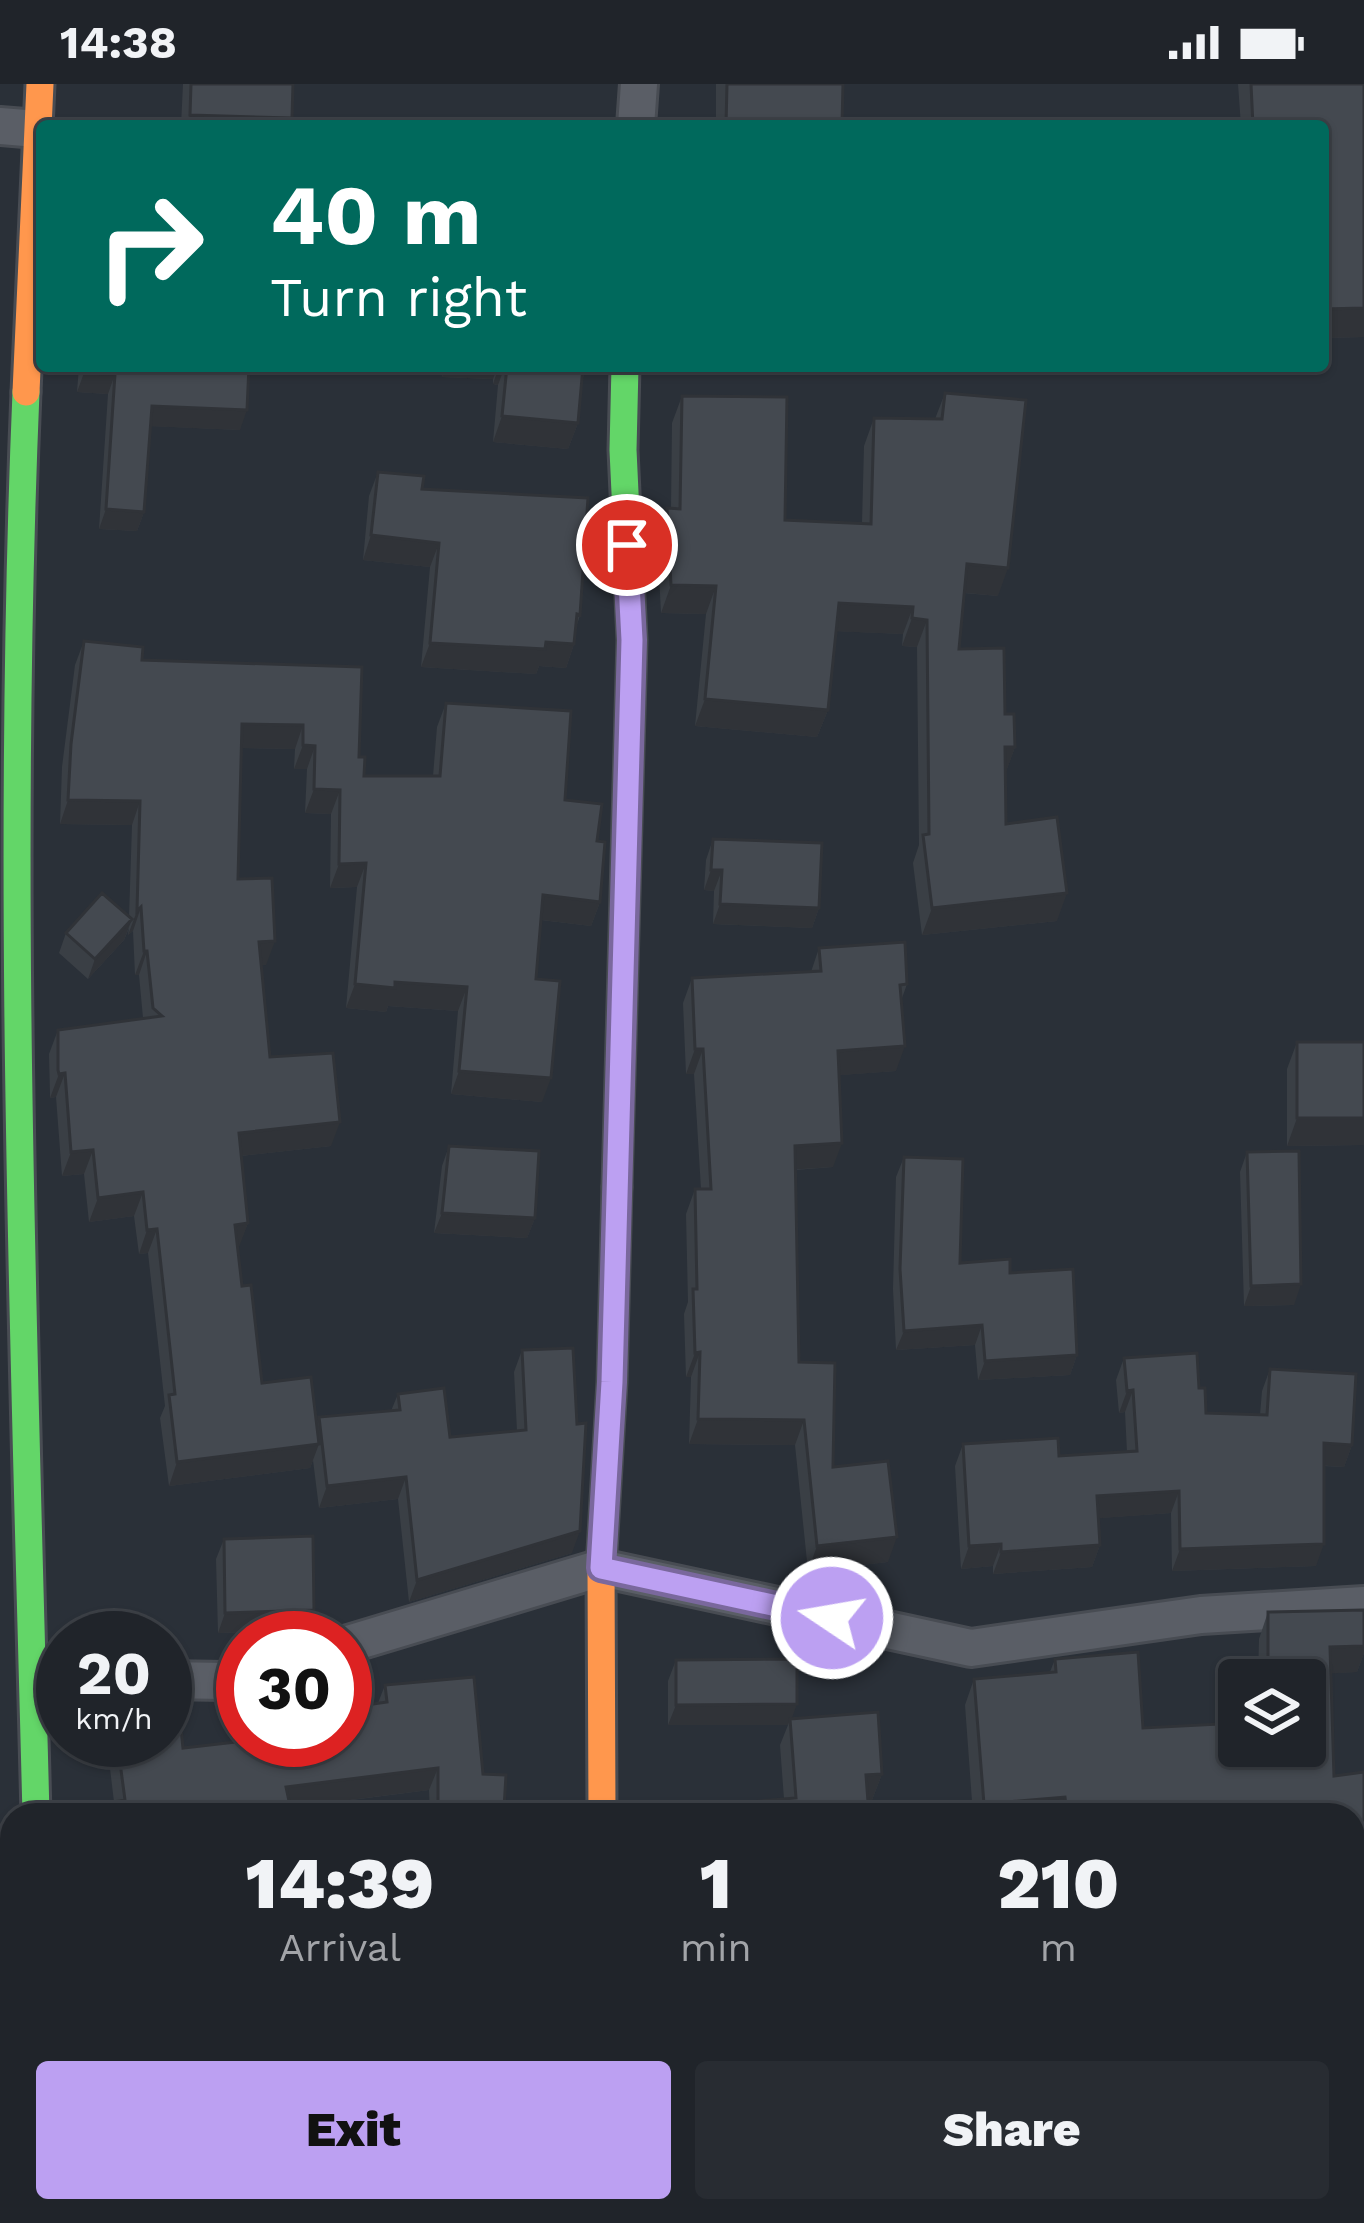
<!DOCTYPE html>
<style>
:root{--surface:#20242a;--page:#282c32;--text:#f1f3f6;--muted:#a2a4a8;--line:#3d4147;--accent:#bca0f2}
body{margin:0;font-family:"Work Sans",sans-serif;background:var(--page);color:var(--text);height:100vh;display:flex;flex-direction:column;font-size:45px;white-space:nowrap}
*{box-sizing:border-box;margin:0}
p{font-size:39px;color:var(--muted)}
.icon{flex:none;width:66px;height:66px;fill:none;stroke:currentColor;stroke-width:2;stroke-linecap:round;stroke-linejoin:round}
.map{position:relative;flex:1;overflow:hidden}
.panel{position:absolute;left:0px;top:1719px;width:1365px;height:420px;display:flex;flex-direction:column;background:var(--surface);border-radius:36px 36px 0 0;box-shadow:0 3px 9px #0004,0 0 0 3px var(--line)}
.panel>*{flex:none}
.banner{position:absolute;left:36px;top:36px;width:1293px;height:252px;border-radius:12px;box-shadow:0 3px 9px #0004,0 0 0 3px var(--line);background:#00695c;color:#fff;overflow:hidden}
.tools{position:absolute;left:1218px;top:1575px;display:grid;gap:24px}
.tools a{display:grid;place-items:center;width:108px;height:108px;border-radius:12px;background:var(--surface);box-shadow:0 3px 9px #0004,0 0 0 3px var(--line);font-size:60px}
.speed{position:absolute;left:36px;top:1527px;display:flex;gap:24px;font-size:60px;font-weight:700;text-align:center}
.speed>*{display:grid;place-content:center;width:156px;height:156px;border-radius:50%;background:var(--surface);box-shadow:0 3px 9px #0004,0 0 0 3px var(--line);line-height:1}
.speed small{font-size:30px;font-weight:400}
.speed .limit{border:18px solid #d22;background:#fff;color:#111}
.pin{position:absolute;display:grid;place-items:center;width:102px;height:102px;color:#fff;margin:-51px;border:6px solid #fff;border-radius:50%;box-shadow:0 3px 12px #0007}
.me{position:absolute;width:132px;margin:-66px;rotate:282deg;stroke-linejoin:round;filter:drop-shadow(0 0 9px #0008)}
.turn{display:flex;align-items:center;gap:42px;height:252px;padding:0 36px;font-size:54px}
.turn .icon{width:156px;height:156px;stroke-width:2.5}
.turn b{display:block;font-size:84px;line-height:102px}
.eta{display:flex;justify-content:space-evenly;align-items:center;height:204px;text-align:center}
.eta b{font-size:72px;font-weight:800;line-height:84px}
.primary-button{display:flex;gap:24px;margin-top:auto;padding:24px 36px}
.primary-button a{flex:1;height:138px;border-radius:12px;background:var(--accent);color:#111;font-size:48px;font-weight:800;line-height:138px;text-align:center}
.primary-button a+a{background:var(--page);color:var(--text)}
.status{display:flex;justify-content:space-between;align-items:center;height:84px;padding:0 60px;background:var(--surface);direction:ltr}
.status svg{height:33px;fill:currentColor}
.map>svg:first-child{display:block}
.lines{fill:none;stroke-linecap:round;stroke-linejoin:round}
.street-casing{stroke:#484c53;stroke-width:42}
.fast-casing{stroke:#484c53;stroke-width:33}
.slow-casing{stroke:#484c53;stroke-width:33}
.jam-casing{stroke:#484c53;stroke-width:33}
.street{stroke:#5a5e66;stroke-width:36}
.fast{stroke:#63d668;stroke-width:27}
.slow{stroke:#ff974d;stroke-width:27}
.jam{stroke:#b3261e;stroke-width:27}
.wall{fill:#3a3f45}
.shaded-wall{fill:#303338}
.building{fill:#444950;stroke:#303338;stroke-width:3}
.route-casing{stroke:#7a689d;stroke-width:30}
.route{stroke:#bca0f2;stroke-width:21}
</style>
<div class="status"><b>14:38</b><svg viewBox="0 0 49 12"><path d="M0 12V9h3v3zM5 12V6h3v6zM10 12V3h3v9zM15 12V0h3v12zM26 1h20v11H26zM47 4h2v5h-2z"/></svg></div>
<div class="map">
<svg width="1364" height="2139" viewBox="0 0 1364 2139">
<rect width="100%" height="100%" fill="#2a3038"/>
<g class="lines">
<g class="street-casing">
<path id="street" d="M0 42 37 45
M636 42 639 0
M345 1561 601 1484 971 1564 1201 1531 1364 1521
M165 1596 225 1597 243 1592
M0 2109 12 2111
M1353 2115 1364 2112
M612 2127 614 2139"/>
</g>
<g class="fast-casing">
<path id="fast" d="M625 282 623 366 629 493
M26 308C6 782 24 1257 36 1731
M40 2127 41 2139"/>
</g>
<g class="slow-casing">
<path id="slow" d="M26 308 40 0
M602 1731 601 1484 612 1298 617 1103"/>
</g>
<g class="jam-casing">
<path id="jam" d="M617 1103 632 556 629 493"/>
</g>
<use href="#street" class="street"/>
<use href="#fast" class="fast"/>
<use href="#slow" class="slow"/>
<use href="#jam" class="jam"/>
</g>
<path class="wall" d="M183 0H293L292 34 289 42H181Z
M716 0H843L842 42H716Z
M1238 0H1364V253L1323 254V42H1241Z
M79 282H249L240 346 151 342 144 428 137 447 99 445 108 310 77 308Z
M443 282H587L582 296 578 339 568 365 493 358 498 301 493 300V295L442 293Z
M945 309 998 512 964 509 959 565 1005 630 1015 663 1005 690 1006 740 1057 837 922 851 913 779 919 761 917 563 902 562 903 550 836 547 828 626 817 653 695 642 706 530 661 529 657 452 667 424H671L672 339 682 312 785 436 862 439 864 362 874 334 935 335Z
M378 388 422 405 580 531 576 544 574 560 566 584 539 582 536 590 421 583 430 483 363 476 369 412Z
M84 557 142 576 362 583 359 673 364 692H433L437 643 446 619 565 716 597 757 600 818 591 842 541 836 536 895 542 1018 451 1010 458 927 388 922 386 928 346 924 357 803 330 804 331 730 305 729 307 685H294L295 665 241 664 238 795 266 881H261L270 973 331 1062 241 1072 248 1139 238 1163 242 1202 262 1299 316 1340 319 1333 391 1327 398 1310 450 1353 517 1347 514 1288 522 1266 572 1469 409 1518 398 1415 319 1424 313 1376 310 1384 169 1402 160 1334 165 1322 148 1169 139 1170 134 1132 89 1138 84 1090 62 1092 56 1013 50 1014V1010L49 970 58 946 143 934 139 891H135L133 847 128 851 129 844 124 856 88 895 59 869 66 849 129 833 132 741 60 740 62 683 75 581Z
M713 755 819 824 812 844 713 840 714 807 704 806 706 776Z
M819 864 907 900 901 917 896 987 839 991 833 1083 795 1086 799 1278 833 1383 888 1478 808 1487 795 1361 689 1360 691 1293H686L684 1230 688 1218 686 1130 695 1105H701L694 990H686L683 919 692 894 811 888Z
M1297 958H1364V1061L1287 1062V985Z
M449 1062 535 1134 527 1154 434 1149 442 1082Z
M1247 1068 1294 1221 1244 1222 1240 1088Z
M904 1073 960 1179 1010 1189 1077 1271 1070 1291 978 1296 975 1261 896 1266 893 1205 896 1093Z
M1124 1274 1199 1304 1206 1329 1260 1331 1262 1307 1270 1285 1352 1361 1344 1383 1324 1382 1316 1482 1172 1487 1171 1429 1099 1434 1100 1461 1092 1483 993 1490V1482L961 1485 955 1382 963 1360 1059 1372 1127 1368 1125 1328 1119 1329 1116 1296Z
M224 1455 314 1526 307 1546 218 1549 216 1475Z
M1364 1526V1569L1357 1588 1330 1589 1334 1692 1364 1688V1799L1353 1800V1731H973L965 1621 974 1595 1050 1588 1055 1575 1138 1568 1143 1644 1239 1639V1662H1305V1596H1258L1259 1555 1268 1528Z
M676 1576 792 1635 882 1690 872 1716 868 1717 869 1731H721L725 1720 784 1715 780 1661 788 1641H668V1597Z
M385 1601 483 1690 504 1725 590 1731H430L429 1706 290 1724 292 1731H98L102 1720 114 1718 109 1676 89 1678 87 1656H165L183 1664 345 1656 378 1619Z
M176 2127H336L332 2139H179Z
M466 2127H588L589 2139H467Z"/>
<path class="shaded-wall" d="M190 31 292 34 289 42H186Z
M1364 224V253L1323 254V225Z
M446 282H498L493 295 442 293Z
M499 282H505L498 301 493 300Z
M84 289 115 290 108 310 77 308Z
M152 322 247 326 240 346 145 342Z
M502 332 578 339 568 365 493 358Z
M106 425 144 428 137 447 99 445Z
M371 451 439 459 430 483 363 476Z
M967 480 1008 484 998 512 957 508Z
M671 501 716 502 706 530 661 529Z
M839 519 913 523 903 550 829 547Z
M912 534 927 536 917 563 902 562Z
M546 558 574 560 566 584 539 582 536 590 421 583 430 559Z
M705 615 828 626 817 653 695 642Z
M242 640 303 641 295 665 233 664Z
M303 661 315 662 307 685H294Z
M1005 663H1015L1005 691Z
M314 705 340 706 331 730 305 729Z
M68 716 140 717 132 741 60 740Z
M366 779 357 803 330 804 339 780Z
M711 786H722L714 807 704 806Z
M1067 809 1057 837 922 851 932 824Z
M543 811 600 818 591 842 534 835Z
M720 820 819 824 812 844 713 840Z
M141 823 133 847 128 851 137 827Z
M132 835 124 856 88 895 95 875Z
M275 857 266 881 250 882 259 858Z
M144 867H147L139 891H135Z
M395 898 467 903 458 927 388 922 386 928 346 924 355 900Z
M905 962 896 987 829 992 838 967Z
M695 965H703L694 990H686Z
M459 987 551 994 542 1018 451 1010Z
M65 989 56 1013 50 1014 59 990Z
M1297 1034H1364V1061L1287 1062Z
M340 1038 331 1062 230 1073 239 1049Z
M842 1059 833 1083 786 1086 795 1062Z
M93 1066 84 1090 62 1092 71 1068Z
M143 1108 134 1132 89 1138 98 1114Z
M442 1129 535 1134 527 1154 434 1149Z
M248 1139 239 1163 227 1165 235 1141Z
M157 1145 148 1169 139 1170 147 1146Z
M1301 1200 1294 1221 1244 1222 1251 1202Z
M982 1241 975 1261 896 1266 904 1247Z
M700 1268 691 1293H686L695 1269Z
M1077 1271 1070 1291 978 1296 985 1277Z
M1133 1306 1125 1328 1119 1329 1127 1307Z
M698 1335 804 1336 795 1361 689 1360Z
M1324 1359 1352 1361 1344 1383 1316 1381Z
M319 1360 310 1384 169 1402 177 1378Z
M406 1393 398 1415 319 1424 327 1402Z
M1179 1407 1171 1429 1089 1435 1097 1412Z
M580 1447 572 1469 409 1518 417 1496Z
M897 1453 888 1478 808 1487 817 1462Z
M1001 1460 993 1482 961 1485 969 1462Z
M1324 1460 1316 1482 1172 1487 1180 1465Z
M1100 1461 1092 1483 993 1490 1001 1468Z
M314 1526 307 1546 218 1549 225 1529Z
M1364 1562V1569L1357 1588 1320 1590 1330 1563Z
M797 1620 790 1639V1635L788 1641H668L676 1621Z
M97 1656H116L109 1676 89 1678Z
M438 1684 429 1706 278 1725 286 1703Z
M882 1690 872 1716 856 1718 866 1691Z
M1065 1713 1059 1731H980L984 1720Z
M1268 1724 1265 1731H1155V1729Z
M1364 1774V1799L1353 1800V1775Z
M316 2127H336L332 2139H257Z"/>
<path class="building" d="M191 0H293L292 34 190 31Z
M727 0H843L842 42H726Z
M1251 0H1364V224L1323 225V42H1253Z
M85 282H249L247 326 152 322 144 428 106 425 115 290 84 289Z
M507 282H587L583 283 578 339 502 332Z
M945 309 1026 316 1008 484 967 480 959 565 1004 564 1005 630H1014L1015 663H1005L1006 740 1057 733 1067 809 932 824 923 751 929 750 927 536 912 534 913 523 839 519 828 626 705 615 716 502 671 501 667 424 680 425 682 312 787 313 785 436 871 440 874 334 942 335Z
M378 388 424 392 422 405 588 414 580 531 577 530 574 560 546 558 545 565 430 559 439 459 371 451Z
M84 557 143 563 142 576 362 583 359 673H365L364 692H440L446 619 571 627 565 716 602 720 597 757 605 758 600 818 543 811 536 895 560 897 551 994 459 987 467 903 395 898V904L355 900 366 779 339 780 340 706 314 705 315 662 303 661V641L242 640 238 795 272 794 275 857 259 858 270 973 333 969 340 1038 239 1049 248 1139 235 1141 242 1202 251 1201 262 1299 311 1293 319 1360 177 1378 169 1311 175 1310 157 1145 147 1146 143 1108 98 1114 93 1066 71 1068 65 989 59 990 58 986V946L162 932 153 924 147 867H144L141 823 137 827 140 717 68 716 71 660Z
M713 755 822 759 819 824 720 820 722 786H711Z
M102 809 132 835 95 875 66 849Z
M905 858 907 900 900 901 905 962 838 967 842 1059 795 1062 799 1278 835 1279 833 1383 888 1377 897 1453 817 1462 804 1336 698 1335 700 1268 695 1269 693 1205H697L695 1105H711L703 965H695L692 894 821 887 819 864Z
M1297 958H1364V1034H1297Z
M449 1062 539 1067 535 1134 442 1129Z
M1299 1067 1301 1200 1251 1202 1247 1068Z
M904 1073 963 1075 960 1179 1010 1175V1189L1073 1185 1077 1271 985 1277 982 1241 904 1247 900 1185Z
M573 1264 577 1340 586 1339 580 1447 417 1496 406 1393 327 1402 319 1333 400 1326 398 1310 444 1304 450 1353 526 1346 522 1266Z
M1197 1269 1199 1304H1205L1206 1329 1267 1331 1270 1285 1356 1290 1352 1361 1324 1359V1460L1180 1465 1179 1407 1097 1412 1100 1461 1001 1468V1460L969 1462 963 1360 1058 1354 1059 1372 1137 1367 1133 1306 1127 1307 1124 1274Z
M313 1452 314 1526 225 1529 224 1455Z
M1364 1526V1562L1330 1563 1334 1692 1364 1688V1774L1353 1775V1731H1268V1724L1155 1729 1156 1731H1067L1065 1713 984 1720 974 1595 1056 1588 1055 1575 1138 1568 1143 1644 1239 1639V1662H1305V1596H1268V1528Z
M797 1575V1620L676 1621V1576Z
M474 1593 483 1690 506 1691 504 1725 584 1723 590 1731H438V1684L286 1703 292 1731H103L102 1720 125 1716 117 1656H165V1605L177 1604 183 1664 253 1656H345V1624L387 1618 385 1601Z
M878 1628 882 1690 866 1691 869 1731H726L725 1720 796 1714 790 1635Z
M192 2127H316L257 2139H195Z
M479 2127H588L589 2139H480Z
M1315 2129 1364 2134V2139H1313Z"/>
<g class="lines">
<g class="route-casing">
<path id="route" d="M627 461 632 556 612 1298 601 1484 832 1534"/>
</g>
<use href="#route" class="route"/>
</g>
</svg>
<div class="tools">
<a><svg class="icon" aria-label="layers" viewBox="0 0 24 24"><path d="M12 4l9 5-9 5-9-5zM3 14l9 5 9-5"/></svg></a>
</div>
<div class="speed"><div>20<small>km/h</small></div><div class="limit">30</div></div>
<div class="pin" style="left:627px;top:461px;background:#d93025"><svg class="icon" aria-label="arrive" viewBox="0 0 24 24"><path d="M6 21V4h12l-3 4 3 4H6"/></svg></div>
<svg class="me" style="left:832px;top:1534px" viewBox="-20 -20 40 40"><circle r="17" fill="#bca0f2" stroke="#fff" stroke-width="3"/><path d="M0-11L8 9 0 5-8 9z" fill="#fff"/></svg>
<div class="banner">
<div class="turn"><svg class="icon" aria-label="right" viewBox="0 0 24 24"><path d="M7 20v-9h11M14 6l5 5-5 5"/></svg><div><b>40 m</b>Turn right</div></div>
</div>
<section class="panel">
<div class="eta">
<div><b>14:39</b><p>Arrival</p></div>
<div><b>1</b><p>min</p></div>
<div><b>210</b><p>m</p></div>
</div>
<div class="primary-button"><a>Exit</a><a>Share</a></div>
</section>
</div>
